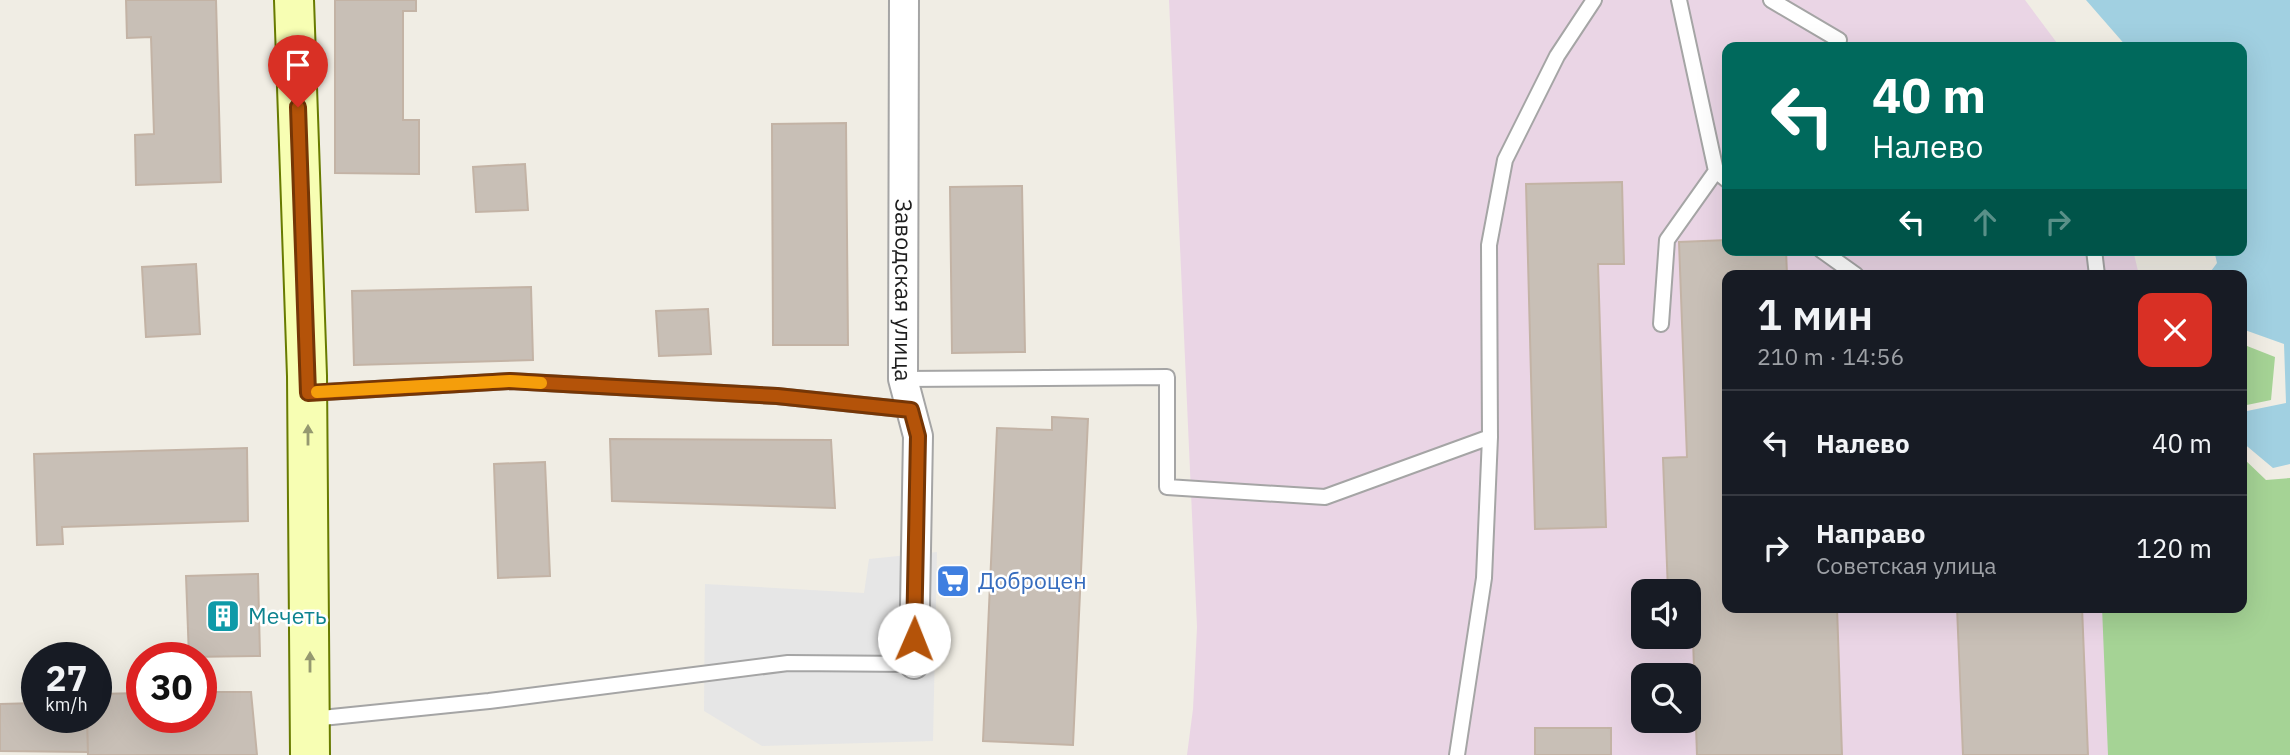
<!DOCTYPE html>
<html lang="ru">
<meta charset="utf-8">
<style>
:root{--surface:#171b24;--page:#242831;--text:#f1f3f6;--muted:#9ea1a6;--line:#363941}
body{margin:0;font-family:"IBM Plex Sans",sans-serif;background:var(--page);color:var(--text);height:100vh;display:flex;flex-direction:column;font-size:26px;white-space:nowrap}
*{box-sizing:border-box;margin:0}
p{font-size:23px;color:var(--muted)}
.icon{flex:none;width:38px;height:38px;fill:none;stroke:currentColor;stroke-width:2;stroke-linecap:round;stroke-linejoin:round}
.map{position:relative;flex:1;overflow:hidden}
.side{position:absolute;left:1722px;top:270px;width:525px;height:343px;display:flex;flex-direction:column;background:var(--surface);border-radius:14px;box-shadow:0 7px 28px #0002}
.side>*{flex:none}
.top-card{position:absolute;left:1722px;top:42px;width:525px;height:214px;border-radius:14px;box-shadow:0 7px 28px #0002;background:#00695c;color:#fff;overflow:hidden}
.buttons{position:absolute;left:1631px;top:579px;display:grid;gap:14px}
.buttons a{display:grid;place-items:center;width:70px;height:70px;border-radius:14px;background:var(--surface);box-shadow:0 7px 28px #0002;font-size:35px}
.speed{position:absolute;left:21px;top:642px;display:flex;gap:14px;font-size:35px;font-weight:700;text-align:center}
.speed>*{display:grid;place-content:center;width:91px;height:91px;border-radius:50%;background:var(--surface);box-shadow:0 7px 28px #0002;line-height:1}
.speed small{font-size:18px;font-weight:400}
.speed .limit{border:10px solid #d22;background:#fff;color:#111}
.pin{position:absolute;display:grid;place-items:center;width:60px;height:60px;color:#fff;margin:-72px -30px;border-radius:50% 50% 50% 0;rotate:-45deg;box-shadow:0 0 7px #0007}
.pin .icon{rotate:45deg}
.me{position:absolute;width:77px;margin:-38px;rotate:1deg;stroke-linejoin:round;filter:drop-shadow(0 0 5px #0008)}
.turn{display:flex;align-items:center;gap:24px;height:147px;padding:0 35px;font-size:32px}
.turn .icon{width:91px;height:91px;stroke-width:2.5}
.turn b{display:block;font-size:49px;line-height:60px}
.lanes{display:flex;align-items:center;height:66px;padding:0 35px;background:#0003;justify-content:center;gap:35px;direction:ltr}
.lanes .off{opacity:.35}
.round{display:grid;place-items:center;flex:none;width:74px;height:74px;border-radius:14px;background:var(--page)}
.overview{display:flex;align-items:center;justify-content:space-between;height:119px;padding:0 35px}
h1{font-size:42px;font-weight:600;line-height:52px}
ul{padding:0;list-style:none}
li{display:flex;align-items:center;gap:21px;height:105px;padding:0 35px;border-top:2px solid var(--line)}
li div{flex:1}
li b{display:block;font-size:26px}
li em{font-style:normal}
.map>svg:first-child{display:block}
.industrial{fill:#ead5e5;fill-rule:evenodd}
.forest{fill:#a5d395}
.parking{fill:#e6e6e6}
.water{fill:#a1d0e1}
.building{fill:#c8bfb6;stroke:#c3b3a5;stroke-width:2}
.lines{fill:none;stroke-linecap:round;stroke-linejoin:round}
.lane-casing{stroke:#a5a5a5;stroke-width:18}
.street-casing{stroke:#a5a5a5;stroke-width:32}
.secondary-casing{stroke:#687b00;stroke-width:42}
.lane{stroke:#fff;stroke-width:14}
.street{stroke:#fff;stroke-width:28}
.secondary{stroke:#f7feb3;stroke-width:38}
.oneway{fill:#959970}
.route-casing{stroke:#753606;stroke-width:18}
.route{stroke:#b45309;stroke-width:12}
.slow{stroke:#f59e0b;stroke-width:12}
.labels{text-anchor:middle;stroke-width:5;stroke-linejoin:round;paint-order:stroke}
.street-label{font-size:23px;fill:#1e1e1e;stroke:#fff}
.shop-label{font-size:23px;fill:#366cbe;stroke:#fff;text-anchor:start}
.culture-label{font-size:23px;fill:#0d838f;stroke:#fff;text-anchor:start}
</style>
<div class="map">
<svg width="2290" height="755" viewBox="0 0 2290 755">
<rect width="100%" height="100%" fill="#f0ede4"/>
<path class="industrial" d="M1169 0H2025L2060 47H1727V250H2133L2139 275H1727V607H2242L2290 755H1187L1193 709 1197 627ZM1643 592H1689V637H1643ZM1643 676H1689V721H1643Z"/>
<path class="forest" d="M2242 344 2275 357 2271 400 2242 406Z
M2242 457 2266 480 2290 478V755H2108L2102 607H2242Z"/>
<path class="parking" d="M937 552 933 741 762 746 704 711 705 584 864 593 869 559Z"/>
<path class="water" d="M2086 0H2290V464L2273 468 2242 442V412L2286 403 2284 344 2242 329V275H2208L2217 263 2214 250H2242V47H2127Z"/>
<path class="building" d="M126 0H216L221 182 136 185 135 135 154 134 151 37 127 38Z
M335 0H416V11H403V120H419V174L335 173Z
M846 123 848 345H773L772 124Z
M525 164 528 210 476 212 473 167Z
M1622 182 1624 264H1598L1606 527 1535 529 1526 184Z
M1022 186 1025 352 952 353 950 187Z
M1727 240V250H1786L1787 275H1727V607H1837L1842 755H1697L1693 639 1670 640 1669 637H1689V592H1668L1663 458 1687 457 1679 242Z
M196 264 200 334 146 337 142 267Z
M531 287 533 360 354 365 352 291Z
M708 309 711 354 659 356 656 311Z
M1052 417 1088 419 1073 745 983 741 997 428 1052 430Z
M610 439 831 440 835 508 612 501Z
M247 448 248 521 62 527 63 544 37 545 34 454Z
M545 462 550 576 498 578 494 464Z
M258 574 260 656 189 657 186 576Z
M1957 607H2082L2088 755H1963Z
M201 692H251L257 755H88L87 718H96V694L142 693V718H201Z
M37 703V718H87L88 752 0 751V704Z
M1535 728H1611V755H1535Z"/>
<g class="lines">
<g class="lane-casing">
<path id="lane" d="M1771 0 1839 40
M1716 171 1727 180
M1821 250 1856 275
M2094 250 2097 275
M1661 324 1667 240 1716 171 1679 0
M903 379 1167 377V487L1325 497 1490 437 1489 245 1505 160 1557 56 1594 0
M308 393 510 381 777 396 911 410
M312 719 489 701 788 663 914 664
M1457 755 1484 578 1490 437"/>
</g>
<g class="street-casing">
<g id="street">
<path id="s1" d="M904 0 903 379 918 436 914 664"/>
</g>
</g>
<g class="secondary-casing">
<path id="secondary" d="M294 0 307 376 310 755"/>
</g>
<use href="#lane" class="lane"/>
<use href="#street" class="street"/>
<use href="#secondary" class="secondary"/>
</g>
<defs><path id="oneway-solid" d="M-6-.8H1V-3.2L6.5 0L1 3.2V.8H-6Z" transform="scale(1.75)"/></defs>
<g class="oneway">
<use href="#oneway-solid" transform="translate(308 435) rotate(-90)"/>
<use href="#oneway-solid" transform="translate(310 662) rotate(-90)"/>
</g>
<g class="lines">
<g class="route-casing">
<path id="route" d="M298 107 308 393 510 381 777 396 911 410 918 436 914 639"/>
</g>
<use href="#route" class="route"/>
<path class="slow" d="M317 392 510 381 541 383"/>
</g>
<defs>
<g id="supermarket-square" transform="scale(1.75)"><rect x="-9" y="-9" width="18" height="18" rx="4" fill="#3f7fe0" stroke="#fff"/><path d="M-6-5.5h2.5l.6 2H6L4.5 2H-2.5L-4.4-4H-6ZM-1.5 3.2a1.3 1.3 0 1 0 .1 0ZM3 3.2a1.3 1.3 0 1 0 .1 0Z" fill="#fff"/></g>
<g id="building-square" transform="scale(1.75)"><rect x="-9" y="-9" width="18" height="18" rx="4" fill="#0f9aa8" stroke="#fff"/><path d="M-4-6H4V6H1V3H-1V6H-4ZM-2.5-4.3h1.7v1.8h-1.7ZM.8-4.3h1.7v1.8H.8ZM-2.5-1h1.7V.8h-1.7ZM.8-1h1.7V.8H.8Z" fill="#fff"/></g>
</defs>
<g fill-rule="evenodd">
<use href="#supermarket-square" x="953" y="581"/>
<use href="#building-square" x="223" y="616"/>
</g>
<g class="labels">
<g class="street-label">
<text dy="8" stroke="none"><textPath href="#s1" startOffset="290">Заводская улица</textPath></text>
</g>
<g class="shop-label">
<text x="978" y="589">Доброцен</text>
</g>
<g class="culture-label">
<text x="248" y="624">Мечеть</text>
</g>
</g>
</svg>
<div class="buttons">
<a><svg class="icon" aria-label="sound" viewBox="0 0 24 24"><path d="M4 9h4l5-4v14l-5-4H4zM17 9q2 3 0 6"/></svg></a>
<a><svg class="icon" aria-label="search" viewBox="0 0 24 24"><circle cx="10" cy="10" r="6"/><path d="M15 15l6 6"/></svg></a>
</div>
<div class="speed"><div>27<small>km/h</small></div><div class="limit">30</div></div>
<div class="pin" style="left:298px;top:107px;background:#d93025"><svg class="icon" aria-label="arrive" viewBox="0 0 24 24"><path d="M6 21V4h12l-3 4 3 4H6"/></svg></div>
<svg class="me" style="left:914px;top:639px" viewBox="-20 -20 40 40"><circle r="19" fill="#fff"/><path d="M0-13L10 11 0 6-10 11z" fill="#b45309"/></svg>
<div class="top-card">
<div class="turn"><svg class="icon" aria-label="left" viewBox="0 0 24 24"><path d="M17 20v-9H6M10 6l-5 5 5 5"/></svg><div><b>40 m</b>Налево</div></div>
<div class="lanes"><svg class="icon" aria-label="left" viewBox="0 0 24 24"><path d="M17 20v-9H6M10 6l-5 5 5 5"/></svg><svg class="icon off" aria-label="ahead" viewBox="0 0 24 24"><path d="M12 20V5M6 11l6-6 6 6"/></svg><svg class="icon off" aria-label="right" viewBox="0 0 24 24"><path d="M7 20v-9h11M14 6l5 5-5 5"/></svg></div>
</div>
<section class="side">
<div class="overview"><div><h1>1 мин</h1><p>210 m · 14:56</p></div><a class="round" style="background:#d93025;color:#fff"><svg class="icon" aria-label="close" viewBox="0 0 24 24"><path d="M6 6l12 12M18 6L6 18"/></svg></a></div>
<ul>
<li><svg class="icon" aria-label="left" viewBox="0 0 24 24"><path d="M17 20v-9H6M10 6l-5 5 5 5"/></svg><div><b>Налево</b></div><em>40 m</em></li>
<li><svg class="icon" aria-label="right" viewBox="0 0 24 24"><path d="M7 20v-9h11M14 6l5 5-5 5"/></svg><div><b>Направо</b><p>Советская улица</p></div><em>120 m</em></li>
</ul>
</section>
</div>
